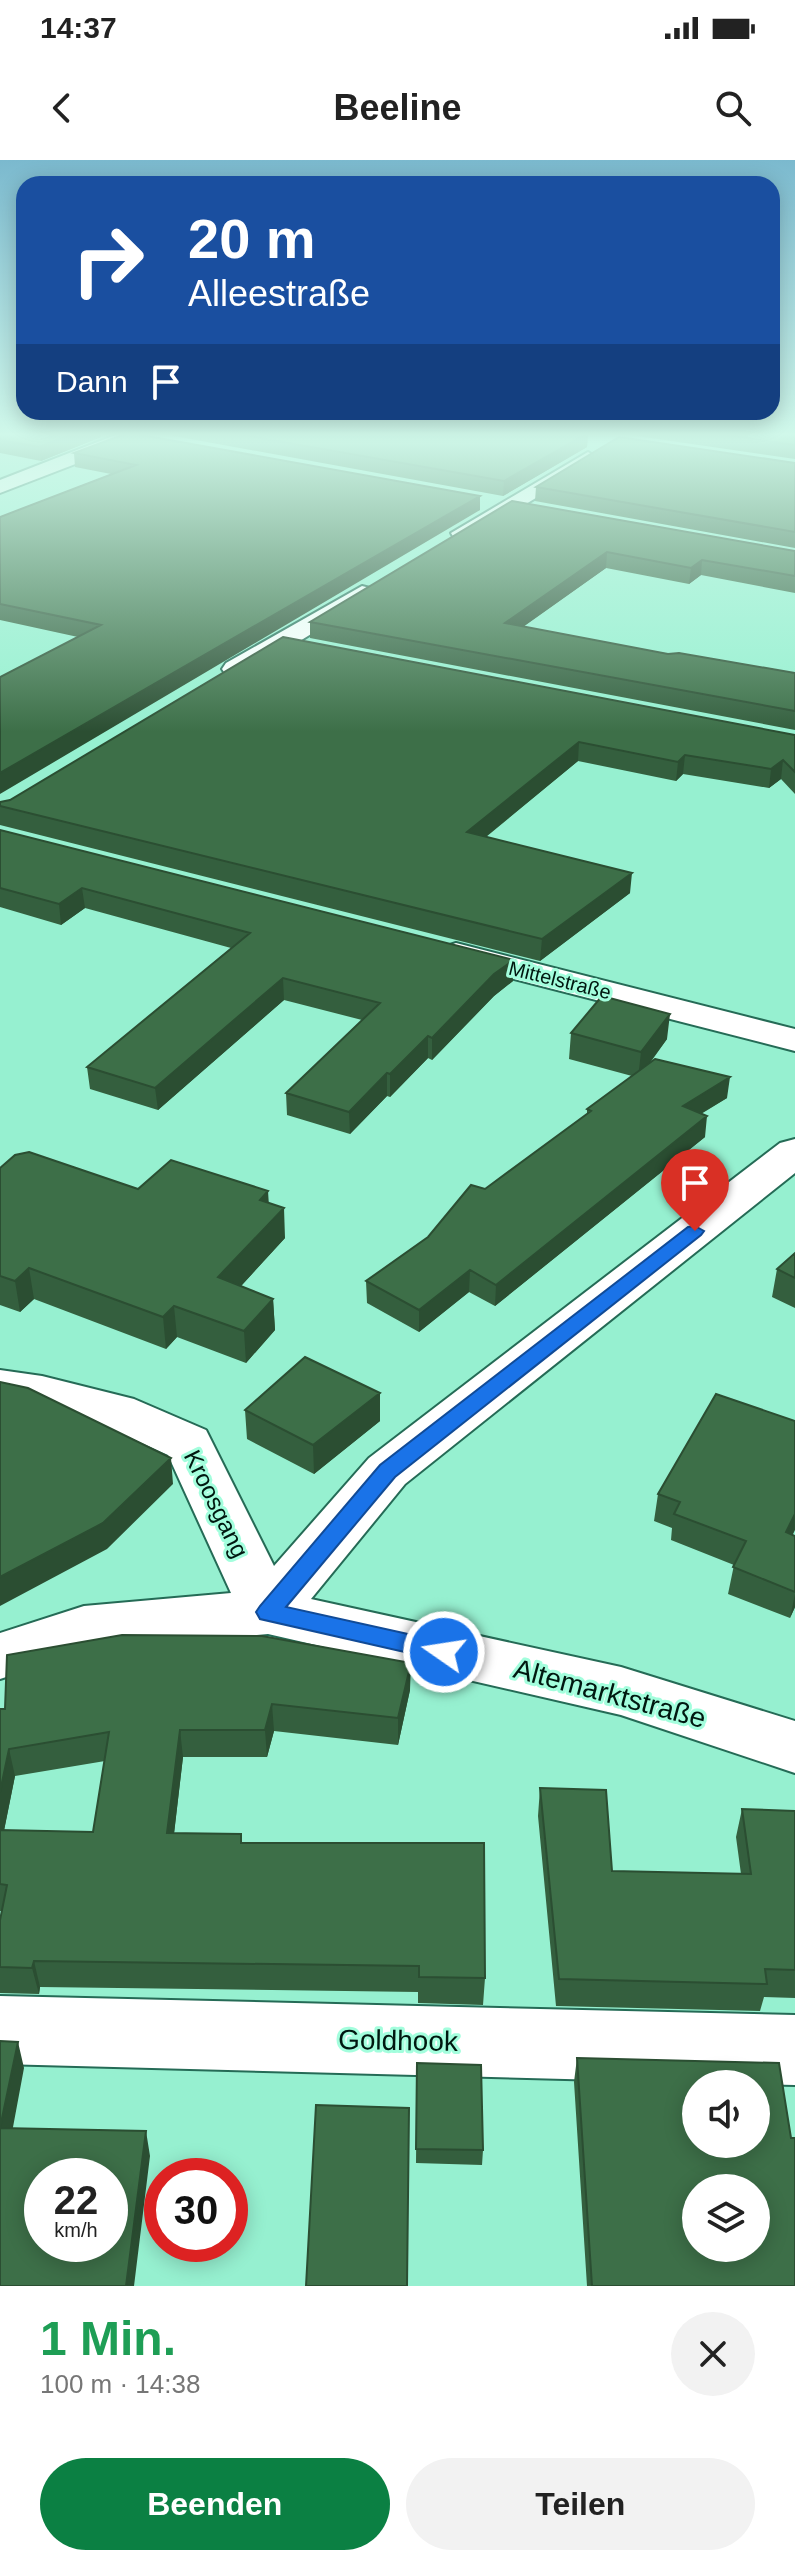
<!DOCTYPE html>
<html lang="de">
<meta charset="utf-8">
<style>
:root{--surface:#fff;--page:#f2f2f2;--text:#222;--muted:#767676;--accent:#0b8043}
body{margin:0;font-family:Helvetica,sans-serif;background:var(--page);color:var(--text);height:100vh;display:flex;flex-direction:column;font-size:30px;white-space:nowrap}
*{box-sizing:border-box;margin:0}
p{font-size:26px;color:var(--muted)}
.icon{flex:none;width:44px;height:44px;fill:none;stroke:currentColor;stroke-width:2;stroke-linecap:round;stroke-linejoin:round}
.map{position:relative;height:2126px;overflow:hidden}
.sheet{display:flex;flex-direction:column;background:var(--surface);flex:1}
.sheet>*{flex:none}
.hud{position:absolute;left:16px;top:16px;width:764px;height:244px;border-radius:24px;box-shadow:0 4px 20px #0003;background:#1a4fa0;color:#fff;overflow:hidden}
.controls{position:absolute;left:682px;top:1910px;display:grid;gap:16px}
.controls a{display:grid;place-items:center;width:88px;height:88px;border-radius:50%;background:var(--surface);box-shadow:0 4px 20px #0003;font-size:40px}
.speed{position:absolute;left:24px;top:1998px;display:flex;gap:16px;font-size:40px;font-weight:700;text-align:center}
.speed>*{display:grid;place-content:center;width:104px;height:104px;border-radius:50%;background:var(--surface);box-shadow:0 4px 20px #0003;line-height:1}
.speed small{font-size:20px;font-weight:400}
.speed .limit{border:12px solid #d22;background:#fff;color:#111}
.pin{position:absolute;display:grid;place-items:center;width:68px;height:68px;color:#fff;margin:-82px -34px;border-radius:50% 50% 50% 0;rotate:-45deg;box-shadow:0 0 8px #0007}
.pin .icon{rotate:45deg}
.me{position:absolute;width:88px;margin:-44px;rotate:283deg;stroke-linejoin:round;filter:drop-shadow(0 0 6px #0008)}
.turn{display:flex;align-items:center;gap:28px;height:168px;padding:0 40px;font-size:36px}
.turn .icon{width:104px;height:104px;stroke-width:2.5}
.turn b{display:block;font-size:56px;line-height:68px}
.then{display:flex;align-items:center;height:76px;padding:0 40px;background:#0003;gap:16px;font-size:30px}
.round{display:grid;place-items:center;flex:none;width:84px;height:84px;border-radius:42px;background:var(--page)}
.head{display:flex;align-items:center;justify-content:space-between;height:136px;padding:0 40px}
h1{font-size:48px;font-weight:800;line-height:60px;color:#1e9e55}
.primary-button{display:flex;gap:16px;margin-top:auto;padding:16px 40px}
.primary-button a{flex:1;height:92px;border-radius:48px;background:var(--accent);color:#fff;font-size:32px;font-weight:800;line-height:92px;text-align:center}
.primary-button a+a{background:var(--page);color:var(--text)}
.status{display:flex;justify-content:space-between;align-items:center;height:56px;padding:0 40px;background:var(--surface);direction:ltr}
.status svg{height:22px;fill:currentColor}
header{display:flex;justify-content:space-between;align-items:center;height:104px;padding:0 40px;background:var(--surface);font-size:36px;font-weight:800}
.map>svg:first-child{display:block}
.lines{fill:none;stroke-linecap:round;stroke-linejoin:round}
.minor-casing{stroke:#256b56;stroke-width:4}
.tertiary-casing{stroke:#256b56;stroke-width:4}
.minor{fill:#fff;fill-rule:evenodd}
.tertiary{fill:#fff;fill-rule:evenodd}
.wall{fill:#345f3e;fill-rule:evenodd}
.shaded-wall{fill:#2b4e32}
.building{fill:#3d6f48;stroke:#2b4e32;stroke-width:2;fill-rule:evenodd}
.route{fill:#1a73e8;stroke:#114b97;stroke-width:2}
.labels{text-anchor:middle;stroke-width:6;stroke-linejoin:round;paint-order:stroke}
.far-street-label{font-size:20px;fill:#001810;stroke:#a3fedd}
.street-label{font-size:24px;fill:#001810;stroke:#a3fedd}
.near-street-label{font-size:28px;fill:#001810;stroke:#a3fedd}
</style>
<div class="status"><b>14:37</b><svg viewBox="0 0 49 12"><path d="M0 12V9h3v3zM5 12V6h3v6zM10 12V3h3v9zM15 12V0h3v12zM26 1h20v11H26zM47 4h2v5h-2z"/></svg></div>
<header><svg class="icon" aria-label="back" viewBox="0 0 24 24"><path d="M15 5l-7 7 7 7"/></svg>Beeline<svg class="icon" aria-label="search" viewBox="0 0 24 24"><circle cx="10" cy="10" r="6"/><path d="M15 15l6 6"/></svg></header>
<div class="map">
<svg width="795" height="2126" viewBox="0 0 795 2126">
<rect width="100%" height="100%" fill="#96f0d0"/>
<g class="lines">
<g class="minor-casing">
<path id="minor" d="M588 292 598 298 595 302 470 378H454L451 373Z
M362 426 370 428 374 433 370 438 244 515H226L222 509 226 503Z
M456 783 795 869V891L444 801 438 794 444 787Z
M795 979V1013L405 1324 311 1439 621 1507 795 1561V1613L621 1555 268 1474 84 1492 0 1519V1473L84 1446 231 1433 168 1295 102 1265 42 1250 0 1244V1210L42 1216 134 1239 206 1270 274 1406 369 1298 780 983Z
M0 1836 795 1855V1925L0 1904Z"/>
</g>
<g class="tertiary-casing">
<path id="tertiary" d="M118 274H145L143 278 0 333V320Z"/>
</g>
<use href="#minor" class="minor"/>
<use href="#tertiary" class="tertiary"/>
</g>
<path class="wall" d="M0 274H101V277L41 301 0 293Z
M163 274H588L587 287 503 336Z
M623 274H795V299Z
M74 293 480 350 78 477 0 460V357L111 314 75 307Z
M795 303V388L535 341 536 327Z
M512 341 795 391V433L701 415 689 424 606 408 523 467 668 494 795 513V570L310 478V462Z
M283 477 795 575V634L781 619 769 628 683 614 676 621 578 601 486 677 630 733 540 801 0 665V646Z
M0 670 513 821 494 836 432 900 428 898 390 937 387 936 350 974 287 955 286 933 362 860 284 840 158 950 90 929 87 907 231 788 85 748 61 765 0 747Z
M571 873 667 879 650 903 727 938 701 954 705 977 495 1146 469 1132 419 1172 367 1143 366 1121 428 1077 485 1029 587 954V949L632 916 569 899Z
M0 1008 138 1029 269 1043 285 1078 241 1126 273 1139 275 1170 246 1203 177 1177 166 1189 34 1139 20 1152 0 1145Z
M795 1093V1148L772 1137 777 1109Z
M380 1233V1261L314 1314 247 1279 245 1250Z
M658 1334 795 1376V1447L790 1458 728 1434 734 1405 671 1380 672 1368 654 1361Z
M410 1530 398 1585 274 1571 267 1597H183L174 1673 241 1674 242 1683 485 1818 483 1845 418 1843V1832L40 1827 39 1834 0 1833V1760L2 1751H0V1549ZM105 1601 93 1672 4 1670 15 1616Z
M540 1628 612 1711 741 1714 736 1677 742 1649 795 1651V1838L764 1837 760 1851 556 1846 538 1656Z
M577 1898 791 1978 795 2126H587L574 1922Z
M417 1903 483 1990 482 2005 416 2003Z"/>
<path class="shaded-wall" d="M73 274H101V277L41 301 39 287Z
M586 274H588L587 287 503 336 504 321Z
M480 336V350L0 634V613Z
M607 392 606 408 504 480 505 463Z
M702 400 701 415 689 424 691 408Z
M579 582 578 601 467 692V672Z
M685 595 683 614 676 621 678 602Z
M783 600 781 619 769 628 771 609Z
M632 713 630 733 540 801 542 779Z
M82 728 85 748 61 765 59 744Z
M514 800 513 821 494 836 432 900V878L494 814Z
M283 818 284 840 158 950 155 928Z
M670 854 667 879 638 918 641 892Z
M428 876V898L390 937V914Z
M387 913V936L350 974 349 952Z
M730 917 727 938 680 966 683 946Z
M707 956 705 977 495 1146 496 1125Z
M268 1031 270 1062 260 1040Z
M284 1048 285 1078 220 1149 218 1117Z
M29 1108 34 1139 20 1152 15 1121Z
M470 1110 469 1132 419 1172V1150Z
M273 1139 275 1170 246 1203 244 1171Z
M174 1146 177 1177 166 1189 163 1157Z
M380 1233V1261L314 1314 313 1285Z
M171 1298 173 1324 107 1389 0 1446V1417Z
M795 1354V1370L781 1399 786 1372Z
M795 1434V1447L790 1458Z
M411 1503 410 1530 398 1585V1558Z
M272 1544 274 1571 267 1597 265 1570Z
M180 1570 183 1597 171 1700 167 1673Z
M9 1589 15 1616 0 1691V1632Z
M34 1801 40 1827 39 1834 32 1808Z
M18 1882 24 1908 8 1994 0 1968Z
M146 1971 150 1996 134 2126H126Z"/>
<path class="building" d="M0 274H73L39 287 0 280Z
M125 274H136L480 336 0 613V517L101 465 0 444V357L136 305 74 293Z
M237 274H586L504 321Z
M719 274H795V285Z
M619 277 795 303V372L536 327Z
M512 341 795 391V416L702 400 691 408 607 392 505 463 668 494 679 493 795 513V551L310 462Z
M283 477 795 575V612L783 600 771 609 685 595 678 602 579 582 467 672 632 713 542 779 0 646V642L10 640Z
M0 670 514 800 494 814 432 878 428 876 390 914 387 913 349 952 286 933 380 843 283 818 155 928 87 907 250 773 82 728 59 744 0 728Z
M602 836 670 854 641 892 571 873Z
M655 899 730 917 683 946 707 956 496 1125 470 1110 419 1150 366 1121 428 1077 471 1025 485 1029 591 951 587 949Z
M29 992 138 1029 171 1000 268 1031 260 1040 284 1048 218 1117 273 1139 244 1171 174 1146 163 1157 29 1108 15 1121 0 1116V1008L15 995Z
M795 1093V1118L777 1109Z
M305 1197 380 1233 313 1285 245 1250Z
M0 1222 28 1228 171 1298 103 1363 0 1417Z
M716 1234 795 1261V1354L786 1372 795 1376V1432L733 1407 746 1381 674 1354 680 1342 658 1334Z
M122 1475 262 1476 411 1503 398 1558 272 1544 265 1570H180L167 1673 241 1674V1683H484L485 1818 419 1817V1806L34 1801 32 1808 0 1807V1760L7 1725 0 1724V1670L93 1672 109 1572 9 1589 0 1632V1549H5L7 1495Z
M540 1628 606 1630 612 1711 751 1714 742 1649 795 1651V1810L765 1809 767 1824 559 1819Z
M0 1881 18 1882 0 1968 146 1971 126 2126H0ZM42 2016H110V2084H42Z
M577 1898 779 1903 791 1978H795V2126H592ZM696 1924H756V1984H696ZM696 2028H756V2088H696Z
M417 1903 481 1905 483 1990 416 1989Z
M316 1945 409 1948 407 2126H306Z"/>
<linearGradient id="sky" x2="0" y2="1"><stop stop-color="#7bb9ce"/><stop offset="0.48" stop-color="#d0f8ea"/><stop offset="1" stop-color="#d0f8ea" stop-opacity="0"/></linearGradient>
<rect width="795" height="572" fill="url(#sky)"/>
<path class="route" d="M695 1066 704 1071 701 1075 395 1317 286 1447 444 1482 453 1485 456 1492 453 1499 444 1501 260 1459 256 1452 260 1446 380 1305 688 1067Z"/>
<g class="labels">
<g class="far-street-label">
<text transform="translate(560 820) rotate(14)" y="7">Mittelstraße</text>
</g>
<g class="street-label">
<text transform="translate(216 1344) rotate(64)" y="8">Kroosgang</text>
</g>
<g class="near-street-label">
<text transform="translate(610 1533) rotate(15)" y="10">Altemarktstraße</text>
<text transform="translate(398 1880) rotate(1)" y="10">Goldhook</text>
</g>
</g>
</svg>
<div class="controls">
<a><svg class="icon" aria-label="sound" viewBox="0 0 24 24"><path d="M4 9h4l5-4v14l-5-4H4zM17 9q2 3 0 6"/></svg></a>
<a><svg class="icon" aria-label="layers" viewBox="0 0 24 24"><path d="M12 4l9 5-9 5-9-5zM3 14l9 5 9-5"/></svg></a>
</div>
<div class="speed"><div>22<small>km/h</small></div><div class="limit">30</div></div>
<div class="pin" style="left:695px;top:1071px;background:#d93025"><svg class="icon" aria-label="arrive" viewBox="0 0 24 24"><path d="M6 21V4h12l-3 4 3 4H6"/></svg></div>
<svg class="me" style="left:444px;top:1492px" viewBox="-20 -20 40 40"><circle r="17" fill="#1a73e8" stroke="#fff" stroke-width="3"/><path d="M0-11L8 9 0 5-8 9z" fill="#fff"/></svg>
<div class="hud">
<div class="turn"><svg class="icon" aria-label="right" viewBox="0 0 24 24"><path d="M7 20v-9h11M14 6l5 5-5 5"/></svg><div><b>20 m</b>Alleestraße</div></div>
<div class="then">Dann<svg class="icon" aria-label="arrive" viewBox="0 0 24 24"><path d="M6 21V4h12l-3 4 3 4H6"/></svg></div>
</div>
</div>
<section class="sheet">
<div class="head"><div><h1>1 Min.</h1><p>100 m · 14:38</p></div><a class="round"><svg class="icon" aria-label="close" viewBox="0 0 24 24"><path d="M6 6l12 12M18 6L6 18"/></svg></a></div>
<div class="primary-button"><a>Beenden</a><a>Teilen</a></div>
</section>
